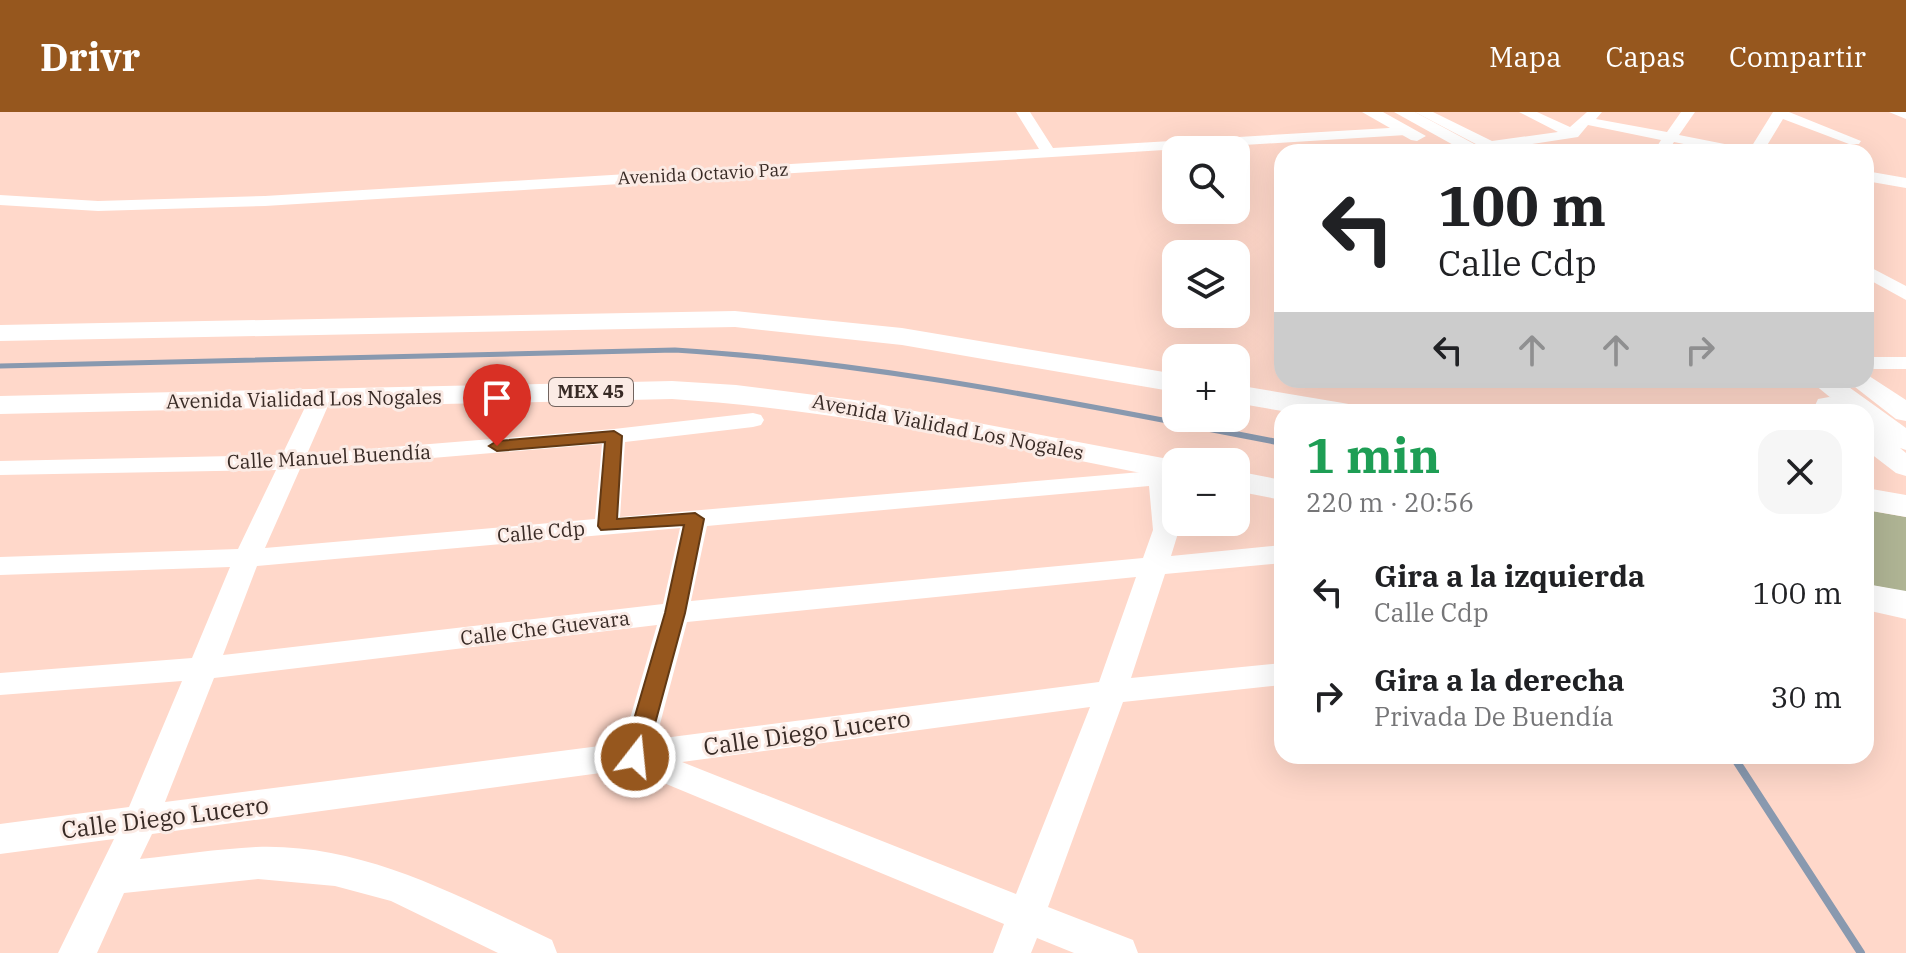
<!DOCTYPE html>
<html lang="es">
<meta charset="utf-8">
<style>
:root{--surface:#fff;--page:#f6f6f6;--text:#202124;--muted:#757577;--accent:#96571e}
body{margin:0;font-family:"IBM Plex Serif",serif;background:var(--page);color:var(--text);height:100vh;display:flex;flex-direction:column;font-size:30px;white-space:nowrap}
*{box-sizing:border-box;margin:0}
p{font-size:26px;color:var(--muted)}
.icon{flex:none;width:44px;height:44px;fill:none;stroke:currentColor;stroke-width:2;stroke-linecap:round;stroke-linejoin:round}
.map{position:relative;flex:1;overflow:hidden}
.sheet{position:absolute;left:1274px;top:292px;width:600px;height:360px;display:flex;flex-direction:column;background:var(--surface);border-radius:24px;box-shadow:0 8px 32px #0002}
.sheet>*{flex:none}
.guide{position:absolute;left:1274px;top:32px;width:600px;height:244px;border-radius:24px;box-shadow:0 8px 32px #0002;background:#fff;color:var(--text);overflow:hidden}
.controls{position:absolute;left:1162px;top:24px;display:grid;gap:16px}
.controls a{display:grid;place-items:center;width:88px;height:88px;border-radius:16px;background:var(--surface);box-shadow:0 8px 32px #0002;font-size:40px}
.pin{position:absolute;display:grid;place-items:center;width:68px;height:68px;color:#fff;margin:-82px -34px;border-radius:50% 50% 50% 0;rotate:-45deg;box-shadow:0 0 8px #0007}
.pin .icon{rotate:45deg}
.me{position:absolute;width:88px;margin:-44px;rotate:16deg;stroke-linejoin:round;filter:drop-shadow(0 0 6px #0008)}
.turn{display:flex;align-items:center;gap:28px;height:168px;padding:0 32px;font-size:36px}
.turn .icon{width:104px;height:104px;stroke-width:2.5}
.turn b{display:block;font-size:56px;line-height:68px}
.lanes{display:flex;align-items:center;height:76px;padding:0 32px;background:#0003;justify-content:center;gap:40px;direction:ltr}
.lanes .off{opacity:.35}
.round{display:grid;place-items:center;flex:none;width:84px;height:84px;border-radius:24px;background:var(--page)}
.overview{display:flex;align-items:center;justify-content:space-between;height:136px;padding:0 32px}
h1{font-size:48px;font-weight:800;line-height:60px;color:#1e9e55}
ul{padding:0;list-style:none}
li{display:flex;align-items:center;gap:24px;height:104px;padding:0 32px}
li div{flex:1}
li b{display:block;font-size:30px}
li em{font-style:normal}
header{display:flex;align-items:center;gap:48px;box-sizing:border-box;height:112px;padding:0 40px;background:var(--accent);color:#fff}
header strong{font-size:38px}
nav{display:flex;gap:44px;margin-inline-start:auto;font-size:28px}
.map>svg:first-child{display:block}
.green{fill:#afb494}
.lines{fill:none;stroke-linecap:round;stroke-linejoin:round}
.stream-far2{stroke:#8999af;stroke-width:5}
.stream-far1{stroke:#8999af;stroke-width:6}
.stream{stroke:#8999af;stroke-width:8}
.minor{fill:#fff;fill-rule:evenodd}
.major{fill:#fff;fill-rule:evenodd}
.highway{fill:#fff;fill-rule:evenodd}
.route{fill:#96571e;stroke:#623914;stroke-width:2}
.labels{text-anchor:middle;stroke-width:6;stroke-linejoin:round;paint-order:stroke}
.far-street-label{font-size:18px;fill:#382a25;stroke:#fbebe5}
.shield{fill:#fbebe5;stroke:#72645f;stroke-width:2}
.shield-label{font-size:18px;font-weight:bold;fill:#382a25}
.street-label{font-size:20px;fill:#382a25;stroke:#fbebe5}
.near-street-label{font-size:24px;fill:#382a25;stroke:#fbebe5}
</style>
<header>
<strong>Drivr</strong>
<nav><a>Mapa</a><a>Capas</a><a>Compartir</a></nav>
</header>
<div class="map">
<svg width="1906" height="841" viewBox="0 0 1906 841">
<rect width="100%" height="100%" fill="#ffd8ca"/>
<path class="green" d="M1866 398 1906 405V480L1866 472Z"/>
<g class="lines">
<path class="stream-far2" d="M0 254 675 238C851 249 1022 281 1194 314"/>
<path class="stream-far1" d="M1184 312 1282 331"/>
<path class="stream" d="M1733 644 1861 841"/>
<path class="minor" d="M1016 0H1030L1053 36 1406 15 1413 19 1406 23 265 94 98 99 0 93V83L98 89 265 84 1039 37Z
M1415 0H1433L1492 29 1558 20 1519 0H1537L1570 15 1587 0H1602L1596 7 1667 20 1681 0H1695L1679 23 1750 37 1773 0H1789L1861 29 1859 32H1849L1783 7 1763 40H1723L1674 30 1668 39 1661 40 1656 36 1661 28 1588 13 1578 25 1506 36 1509 40H1491Z
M1889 0H1906V7Z
M1866 59 1906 66V76L1866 69Z
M1866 153 1906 174V188L1866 166Z
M1867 245H1906V257H1866Z
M320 280 331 287 307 342 614 317 753 301 761 303 764 308 761 313 753 315 625 330 620 405 1176 357V371L1173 372 1179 418 1171 444 1282 433V451L1165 462 1131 566 1282 551V573L1123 590 1048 795 1133 828 1138 841H1074L1037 826 1031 841H993L1004 812 630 657 152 722 140 747C178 743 217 737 256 735 363 731 458 784 552 828L557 841H498L391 789 335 774 258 767 124 781 97 841H58L114 727 0 742V712L129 695 182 569 0 583V561L192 546 230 455 0 463V445L238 437 276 358 0 363V349L282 343 309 287ZM602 332 595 407 265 436 300 357ZM1149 374 1153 418 1143 446 691 489 707 414ZM680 416 663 492 223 543 257 454ZM1136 465 1099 570 656 627 687 510ZM657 513 623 631 165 690 214 566ZM1090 595 1016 782 682 650Z"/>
<path class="major" d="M1362 0H1383L1426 24 1417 29 1411 28Z
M1394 0H1415L1489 40H1466Z
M1866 262 1906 288V309L1896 307 1846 268H1866Z
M1809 268H1839L1906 316V338L1900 336 1906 341V364L1896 361 1866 338V315L1871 317 1866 313V300H1848Z"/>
<path class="highway" d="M735 199 902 216 1176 262V280L902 233 735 215 0 229V213Z
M672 269 736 273 862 289 1184 350H1176V368C1009 335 843 298 672 287L0 302V284Z
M1236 273 1343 291 1354 293 1359 300H1288L1236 291Z
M1829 285 1840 287 1844 294V300H1812L1818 287Z
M1236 359 1282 368V388L1236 379Z
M1866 376 1906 383V405L1866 398Z
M1866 472 1906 479V507L1866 498Z"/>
</g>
<path class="route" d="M614 319 622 324 617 407 695 401 704 407 685 501 646 645 643 652 635 654 627 652 623 645 665 501 684 413 601 418 598 414 605 330 497 339 489 334 497 329Z"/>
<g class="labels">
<g class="far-street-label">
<text transform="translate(703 62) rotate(-3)" y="6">Avenida Octavio Paz</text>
</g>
<rect class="shield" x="549" y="266" width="84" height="28" rx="6"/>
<g class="shield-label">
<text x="591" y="286">MEX 45</text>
</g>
<g class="street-label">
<text transform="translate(304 287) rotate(-1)" y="7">Avenida Vialidad Los Nogales</text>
<text transform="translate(948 315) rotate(11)" y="7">Avenida Vialidad Los Nogales</text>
<text transform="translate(329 345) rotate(-3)" y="7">Calle Manuel Buendía</text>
<text transform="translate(541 420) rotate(-5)" y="7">Calle Cdp</text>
<text transform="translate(545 516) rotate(-7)" y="7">Calle Che Guevara</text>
</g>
<g class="near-street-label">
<text transform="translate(807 621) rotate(-8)" y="8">Calle Diego Lucero</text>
<text transform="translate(165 706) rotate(-7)" y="8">Calle Diego Lucero</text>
</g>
</g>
</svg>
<div class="controls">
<a><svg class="icon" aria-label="search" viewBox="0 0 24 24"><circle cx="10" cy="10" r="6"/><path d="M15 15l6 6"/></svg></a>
<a><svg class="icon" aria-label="layers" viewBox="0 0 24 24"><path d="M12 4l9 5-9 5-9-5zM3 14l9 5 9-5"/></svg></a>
<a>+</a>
<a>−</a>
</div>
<div class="pin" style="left:497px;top:334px;background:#d93025"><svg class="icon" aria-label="arrive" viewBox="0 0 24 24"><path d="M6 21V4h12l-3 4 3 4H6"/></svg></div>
<svg class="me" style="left:635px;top:645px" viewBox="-20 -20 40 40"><circle r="17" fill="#96571e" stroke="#fff" stroke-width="3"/><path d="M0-11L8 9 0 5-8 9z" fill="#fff"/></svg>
<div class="guide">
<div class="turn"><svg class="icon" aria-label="left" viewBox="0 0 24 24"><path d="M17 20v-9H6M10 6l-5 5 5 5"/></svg><div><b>100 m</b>Calle Cdp</div></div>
<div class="lanes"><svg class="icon" aria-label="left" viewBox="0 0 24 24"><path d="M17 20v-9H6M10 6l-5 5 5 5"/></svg><svg class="icon off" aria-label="ahead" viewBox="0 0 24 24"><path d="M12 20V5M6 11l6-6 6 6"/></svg><svg class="icon off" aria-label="ahead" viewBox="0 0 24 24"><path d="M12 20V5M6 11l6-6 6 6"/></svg><svg class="icon off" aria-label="right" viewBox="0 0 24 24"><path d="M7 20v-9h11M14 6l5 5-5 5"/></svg></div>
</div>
<section class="sheet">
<div class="overview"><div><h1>1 min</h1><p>220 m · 20:56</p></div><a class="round"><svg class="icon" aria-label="close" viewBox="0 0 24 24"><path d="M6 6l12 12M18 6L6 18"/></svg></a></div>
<ul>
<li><svg class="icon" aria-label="left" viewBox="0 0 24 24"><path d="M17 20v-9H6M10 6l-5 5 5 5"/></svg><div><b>Gira a la izquierda</b><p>Calle Cdp</p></div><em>100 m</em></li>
<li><svg class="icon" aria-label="right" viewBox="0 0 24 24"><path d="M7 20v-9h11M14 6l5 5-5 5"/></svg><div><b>Gira a la derecha</b><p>Privada De Buendía</p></div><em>30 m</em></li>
</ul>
</section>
</div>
